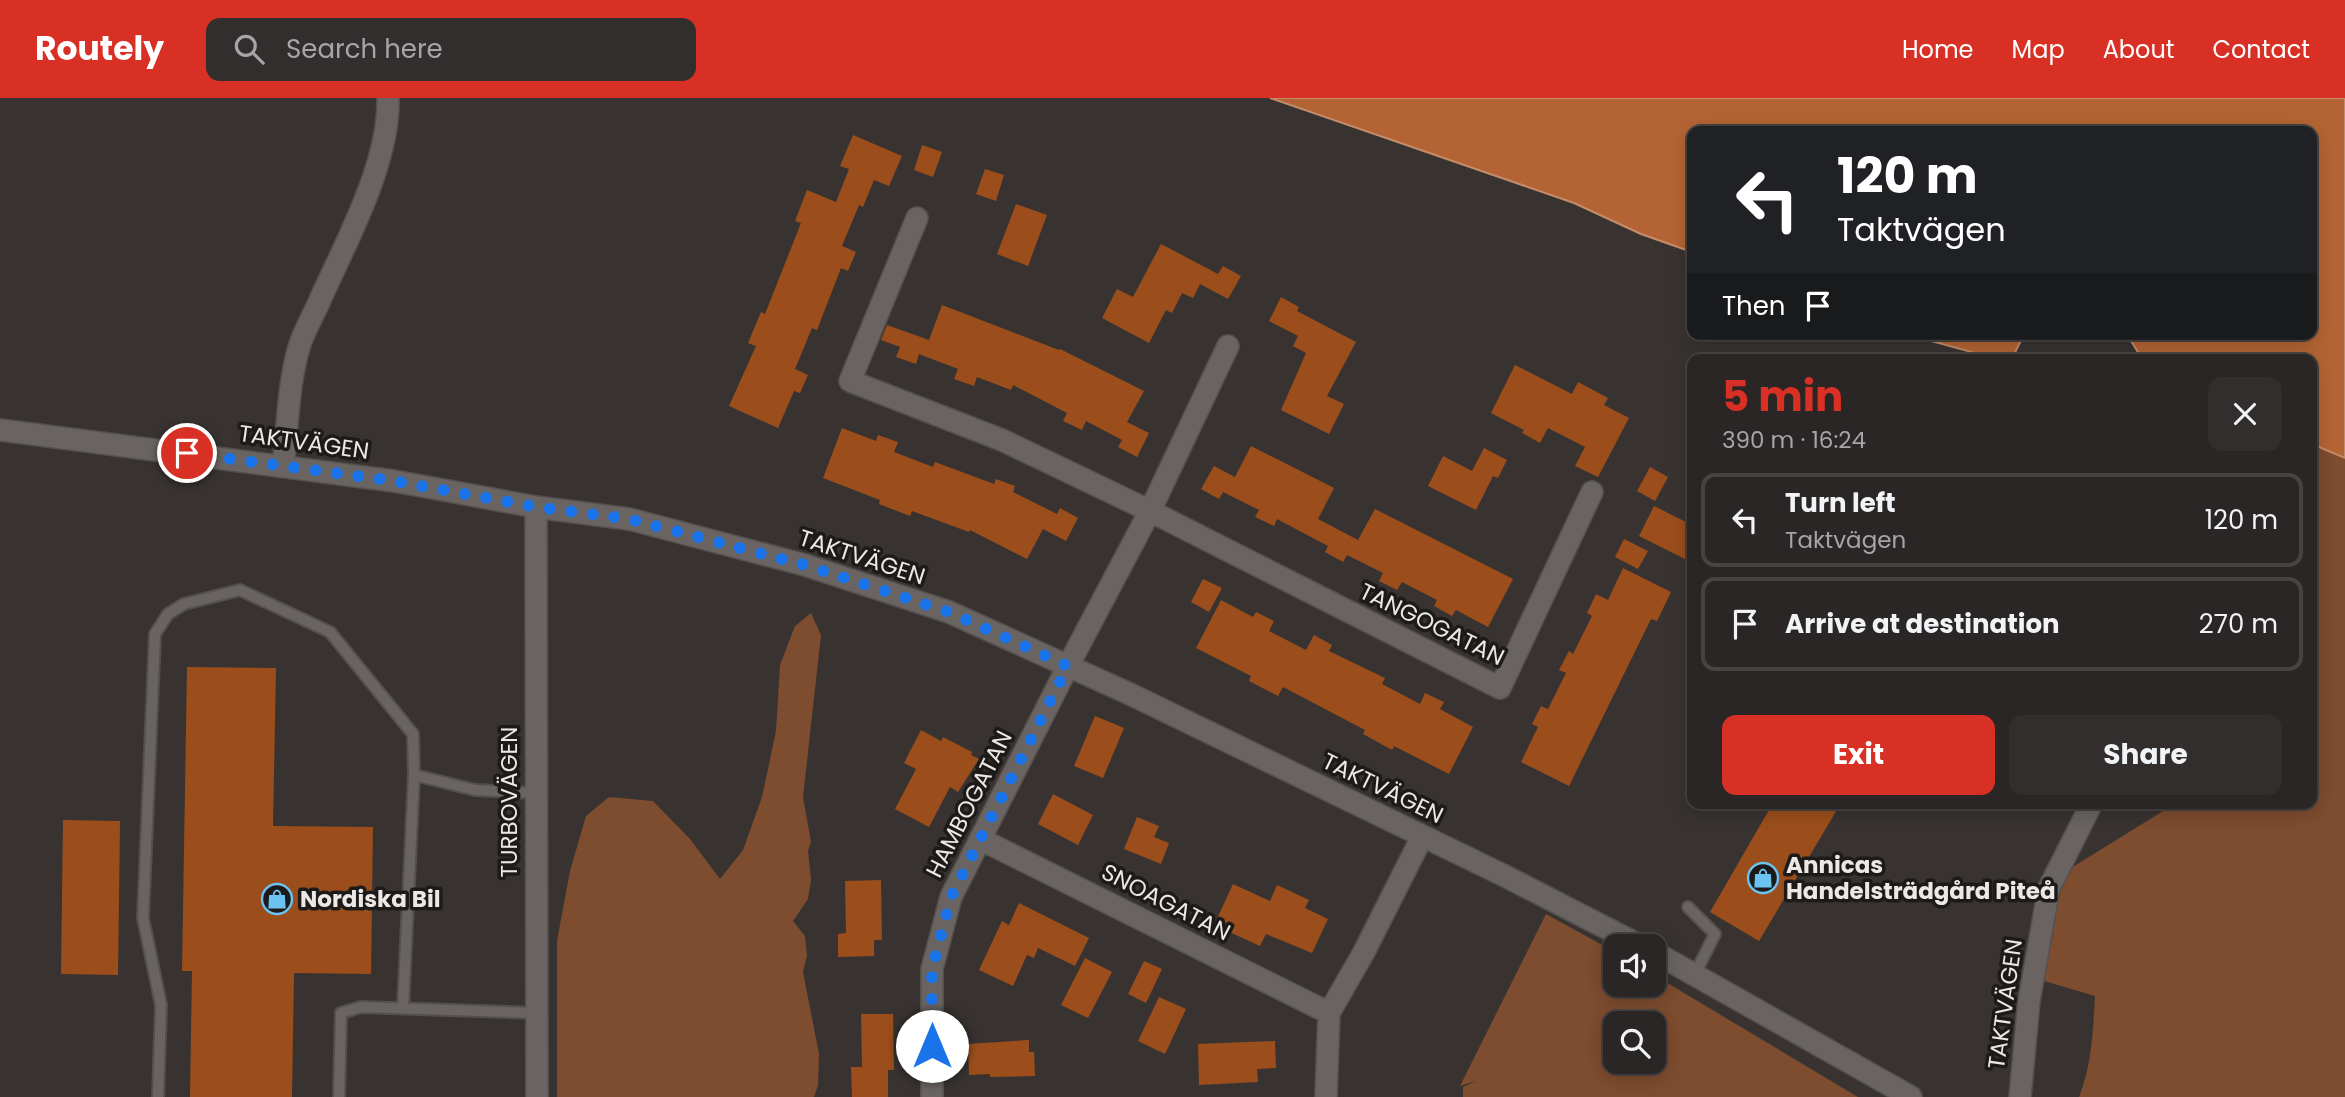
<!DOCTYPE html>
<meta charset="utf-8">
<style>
:root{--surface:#2a2625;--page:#322e2d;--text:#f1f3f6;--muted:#a5a5a7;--line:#464342;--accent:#d93025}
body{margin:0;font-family:Poppins,sans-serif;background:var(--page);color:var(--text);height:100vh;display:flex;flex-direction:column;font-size:26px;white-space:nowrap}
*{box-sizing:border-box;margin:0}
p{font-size:23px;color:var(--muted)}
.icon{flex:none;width:38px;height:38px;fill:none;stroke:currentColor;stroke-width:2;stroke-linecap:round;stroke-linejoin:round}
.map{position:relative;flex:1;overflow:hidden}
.panel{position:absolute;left:1687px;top:256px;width:630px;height:455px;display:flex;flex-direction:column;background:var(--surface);border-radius:14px;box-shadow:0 4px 18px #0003,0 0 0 2px var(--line)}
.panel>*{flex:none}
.guide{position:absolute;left:1687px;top:28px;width:630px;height:214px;border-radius:14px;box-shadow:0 4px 18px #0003,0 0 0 2px var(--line);background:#202124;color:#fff;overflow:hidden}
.tools{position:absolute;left:1603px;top:836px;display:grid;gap:14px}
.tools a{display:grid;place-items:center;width:63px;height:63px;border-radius:14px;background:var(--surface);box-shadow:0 4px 18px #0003,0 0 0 2px var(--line);font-size:35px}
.pin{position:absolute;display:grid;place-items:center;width:60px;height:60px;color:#fff;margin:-30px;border:4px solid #fff;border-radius:50%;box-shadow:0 2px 7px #0007}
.me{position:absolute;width:77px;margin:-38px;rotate:0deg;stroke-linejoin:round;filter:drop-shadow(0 0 5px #0008)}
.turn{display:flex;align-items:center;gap:24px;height:147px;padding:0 35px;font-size:32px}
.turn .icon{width:91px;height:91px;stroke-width:2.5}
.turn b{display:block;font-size:49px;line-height:60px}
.then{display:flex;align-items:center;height:66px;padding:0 35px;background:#0003;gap:14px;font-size:26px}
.round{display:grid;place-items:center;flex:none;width:74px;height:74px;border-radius:14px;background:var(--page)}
.headline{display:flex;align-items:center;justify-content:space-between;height:119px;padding:0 35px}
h1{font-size:42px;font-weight:700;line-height:52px;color:var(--accent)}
.primary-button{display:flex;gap:14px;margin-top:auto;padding:14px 35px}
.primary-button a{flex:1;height:80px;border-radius:14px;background:var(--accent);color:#fff;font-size:28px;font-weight:700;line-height:80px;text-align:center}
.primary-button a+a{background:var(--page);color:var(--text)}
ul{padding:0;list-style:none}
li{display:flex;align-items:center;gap:21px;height:94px;margin:0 14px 10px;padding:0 21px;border:4px solid var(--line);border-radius:14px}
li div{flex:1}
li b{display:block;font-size:26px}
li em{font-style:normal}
header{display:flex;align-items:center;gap:42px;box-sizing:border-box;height:98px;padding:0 35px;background:var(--accent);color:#fff}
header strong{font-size:33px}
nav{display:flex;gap:38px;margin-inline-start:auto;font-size:24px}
.search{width:490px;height:63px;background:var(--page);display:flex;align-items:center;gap:18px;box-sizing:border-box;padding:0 24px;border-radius:14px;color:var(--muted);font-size:26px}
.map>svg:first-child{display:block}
.green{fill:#7e4c2f;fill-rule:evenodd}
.water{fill:#b46434;stroke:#c48c69;stroke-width:2}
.building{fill:#9b4e1b}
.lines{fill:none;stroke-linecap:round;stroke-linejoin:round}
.lane-casing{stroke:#54504e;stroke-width:14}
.street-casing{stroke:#54504e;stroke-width:24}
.lane{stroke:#696461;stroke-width:10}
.street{stroke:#696461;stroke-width:21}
.route{stroke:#1a73e8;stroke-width:12;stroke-dasharray:0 21.6}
.labels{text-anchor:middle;stroke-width:7;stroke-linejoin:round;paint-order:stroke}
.street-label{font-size:23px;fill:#ebe8e6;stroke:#1d1b1a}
.poi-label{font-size:23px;font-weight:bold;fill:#ebe8e6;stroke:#1d1b1a;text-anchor:start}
</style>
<header>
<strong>Routely</strong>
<div class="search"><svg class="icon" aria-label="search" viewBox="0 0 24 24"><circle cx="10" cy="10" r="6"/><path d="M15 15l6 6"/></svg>Search here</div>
<nav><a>Home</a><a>Map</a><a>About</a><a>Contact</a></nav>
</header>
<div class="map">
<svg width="2345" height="999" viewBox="0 0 2345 999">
<rect width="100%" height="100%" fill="#383331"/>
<path class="green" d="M2312 346 2345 360V999H2079C2092 966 2093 933 2095 898L2034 880 2055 780 2176 705H2312Z
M811 515 821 537 803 699 811 744 808 753 811 782 808 801 793 823 805 838 807 858 803 874 819 956 818 987 814 999H557V843L570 773 586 718 609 699 653 703 690 741 720 781 743 752 762 699 776 633 780 567 795 528Z
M1546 816 1615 854V887H1654V877L1858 999H1463V989L1476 983 1460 988ZM1615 926H1654V964H1615Z"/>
<path class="water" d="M1270 0H2345V360L2312 346V261H2142L2127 236H2312V33H1692V154L1641 136 1574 105Z
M1906 236H2024L2012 261H1997Z"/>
<path class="building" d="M853 37 902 58 889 88 874 82 863 109 859 107 842 148 856 154 848 173 841 170 817 232 812 230 795 271 808 277 800 295 794 293 778 330 729 308 756 248 748 245 761 214 765 216 801 125 795 123 807 92 836 104 849 71 840 68Z
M922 47 942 54 933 79 914 72Z
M985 71 1004 77 996 103 976 96Z
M1016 106 1047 117 1028 168 997 156Z
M1161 146 1218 176 1223 168 1241 178 1228 201 1200 186 1193 200 1182 195 1172 215 1166 212 1149 245 1102 220 1117 191 1133 199Z
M1281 199 1299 209 1297 213 1356 244 1327 298 1344 306 1329 336 1281 312 1306 255 1293 248 1298 238 1269 223Z
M942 207 1059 252 1060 251 1144 293 1127 324 1149 335 1137 359 1118 349 1122 342 1086 323 1082 332 1063 323 1067 315 1013 287 1011 292 977 279 974 288 954 281 958 271 919 256 916 266 896 259 900 249 881 242 887 227 929 242Z
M1515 267 1572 296 1578 284 1608 300 1604 307 1629 320 1598 379 1575 368 1585 349 1548 330 1540 345 1522 335 1524 332 1491 315Z
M842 330 876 343 878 337 898 344 894 354 933 369 935 364 994 386 996 381 1015 388 1013 394 1057 416 1060 410 1078 420 1066 443 1043 431 1027 461 970 432 969 434 912 413 910 418 879 406 880 402 823 380Z
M1251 348 1334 390 1318 421 1358 442 1375 411 1513 481 1488 529 1456 512 1452 518 1434 508 1437 502 1402 484 1397 492 1379 483 1383 475 1347 457 1343 464 1325 454 1328 448 1277 421 1274 428 1255 419 1259 412 1223 394 1219 401 1201 391 1214 368 1235 379Z
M1484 350 1507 362 1498 380 1493 378 1476 412 1428 388 1443 358 1472 373Z
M1650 369 1668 379 1655 403 1637 393Z
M1654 408 1692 427V452L1687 462 1639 438Z
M1624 441 1648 453 1638 471 1615 459Z
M1623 470 1671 494 1657 523 1651 521 1569 688 1521 664 1538 629 1532 626 1541 608 1548 611 1566 575 1559 572 1569 553 1573 556 1592 518 1587 515 1596 496 1608 502Z
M1203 481 1222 490 1209 514 1191 504Z
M1221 502 1253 519 1256 514 1274 523 1269 533 1306 552 1314 537 1332 547 1329 553 1385 580 1382 586 1420 606 1425 595 1444 604 1440 611 1473 629 1449 676 1394 648 1392 652 1363 636 1365 632 1283 589 1278 598 1249 583 1251 578 1196 550Z
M187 569 276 570 273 728 373 729 371 876 294 875 292 999H190L192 873H182Z
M1095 618 1124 630 1103 680 1074 668Z
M921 632 941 643 943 639 972 654 971 657 979 661 958 694 950 689 929 729 895 711 916 671 904 665Z
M1053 696 1093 717 1078 747 1038 726Z
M1773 705H1841L1759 843 1710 814Z
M1137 719 1159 728 1154 739 1169 745 1161 766 1124 751Z
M63 722 120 723 118 877 61 876Z
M881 782 882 842H874V858L838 859V836L846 835 845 783Z
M1233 786 1270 803 1277 787 1309 802 1305 810 1328 821 1312 855 1266 836 1260 848 1214 827Z
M1019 805 1089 840 1075 868 1038 850 1034 860 1027 857 1013 888 979 872 1002 823 1009 827Z
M1085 860 1112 874 1088 920 1061 907Z
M1144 863 1162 871 1146 905 1128 896Z
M1159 899 1186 911 1165 956 1138 943Z
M861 916H893L894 972H888V999H852L851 969H862Z
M1029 942V954H1034L1035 978 990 979V976L969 977 968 946Z
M1275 943 1276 970 1257 971 1258 984 1199 987 1198 946Z"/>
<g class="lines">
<g class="lane-casing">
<path id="lane" d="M1688 809 1715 836 1695 876
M403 910 414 677
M158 999 161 907 143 820 155 536 168 516 184 506 240 492 330 534 413 636 414 677 475 692 535 695
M339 999 341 915 361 909 536 915"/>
</g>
<g class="street-casing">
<path id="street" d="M917 120 850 283 1002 342 1150 413 1500 590 1592 394
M0 332 394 383 536 409 629 421 805 467 949 514 1130 596 1503 777 1643 849
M283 368C288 328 288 284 300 246 305 231 314 216 320 202 346 144 390 64 388 0
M536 409 537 999
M980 741 1329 915
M1654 854 1911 999
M932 999V871L951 799 1068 568 1150 413 1228 248
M1326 999 1329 915 1364 854 1422 739
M2020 999 2029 903 2049 790 2092 705"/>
</g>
<use href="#lane" class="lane"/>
<use href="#street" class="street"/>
</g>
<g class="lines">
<path class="route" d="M187 355 394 383 536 409 629 421 805 467 949 514 1068 568 951 799 932 871V948"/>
</g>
<defs>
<g id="shop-ring" transform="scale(1.575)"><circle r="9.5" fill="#1d1b1a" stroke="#6bc3f2" stroke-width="1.5"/><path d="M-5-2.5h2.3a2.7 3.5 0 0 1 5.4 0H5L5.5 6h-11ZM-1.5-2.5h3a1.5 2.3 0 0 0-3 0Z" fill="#6bc3f2"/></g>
</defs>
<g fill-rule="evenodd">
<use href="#shop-ring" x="1763" y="780"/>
<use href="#shop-ring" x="277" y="801"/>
</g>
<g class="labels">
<g class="street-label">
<text transform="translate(304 344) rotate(8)" y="8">TAKTVÄGEN</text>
<text transform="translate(862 459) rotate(18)" y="8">TAKTVÄGEN</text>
<text transform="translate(1432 526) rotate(26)" y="8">TANGOGATAN</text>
<text transform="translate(1383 690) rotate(26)" y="8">TAKTVÄGEN</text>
<text transform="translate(509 704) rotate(-90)" y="8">TURBOVÄGEN</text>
<text transform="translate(969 706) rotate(-63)" y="8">HAMBOGATAN</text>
<text transform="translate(1166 804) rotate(27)" y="8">SNOAGATAN</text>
<text transform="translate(2005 906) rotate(-82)" y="8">TAKTVÄGEN</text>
</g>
<g class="poi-label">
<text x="1786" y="775">Annicas<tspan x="1786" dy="26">Handelsträdgård Piteå</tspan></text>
<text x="300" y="809">Nordiska Bil</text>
</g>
</g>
</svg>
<div class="tools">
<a><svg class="icon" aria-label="sound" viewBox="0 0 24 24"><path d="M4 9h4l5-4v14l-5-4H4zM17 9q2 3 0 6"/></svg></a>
<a><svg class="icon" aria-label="search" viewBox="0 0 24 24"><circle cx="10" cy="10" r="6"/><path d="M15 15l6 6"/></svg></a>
</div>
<div class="pin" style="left:187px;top:355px;background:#d93025"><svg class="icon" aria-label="arrive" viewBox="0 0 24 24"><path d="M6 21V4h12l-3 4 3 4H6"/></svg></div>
<svg class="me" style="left:932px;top:948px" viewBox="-20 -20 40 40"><circle r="19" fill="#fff"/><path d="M0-13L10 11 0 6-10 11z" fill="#1a73e8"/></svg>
<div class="guide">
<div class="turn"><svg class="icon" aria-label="left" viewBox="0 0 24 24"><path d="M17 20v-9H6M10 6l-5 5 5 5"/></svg><div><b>120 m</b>Taktvägen</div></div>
<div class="then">Then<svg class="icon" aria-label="arrive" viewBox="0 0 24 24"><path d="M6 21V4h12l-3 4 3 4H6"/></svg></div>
</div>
<section class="panel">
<div class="headline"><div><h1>5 min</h1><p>390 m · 16:24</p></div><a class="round"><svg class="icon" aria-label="close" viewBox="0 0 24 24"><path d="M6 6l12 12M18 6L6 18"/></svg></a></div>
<ul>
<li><svg class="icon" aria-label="left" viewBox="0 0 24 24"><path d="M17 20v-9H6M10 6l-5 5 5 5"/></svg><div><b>Turn left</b><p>Taktvägen</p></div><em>120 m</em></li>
<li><svg class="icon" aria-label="arrive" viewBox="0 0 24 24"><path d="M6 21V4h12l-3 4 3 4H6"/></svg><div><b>Arrive at destination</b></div><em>270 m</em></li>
</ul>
<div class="primary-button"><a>Exit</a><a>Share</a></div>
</section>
</div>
